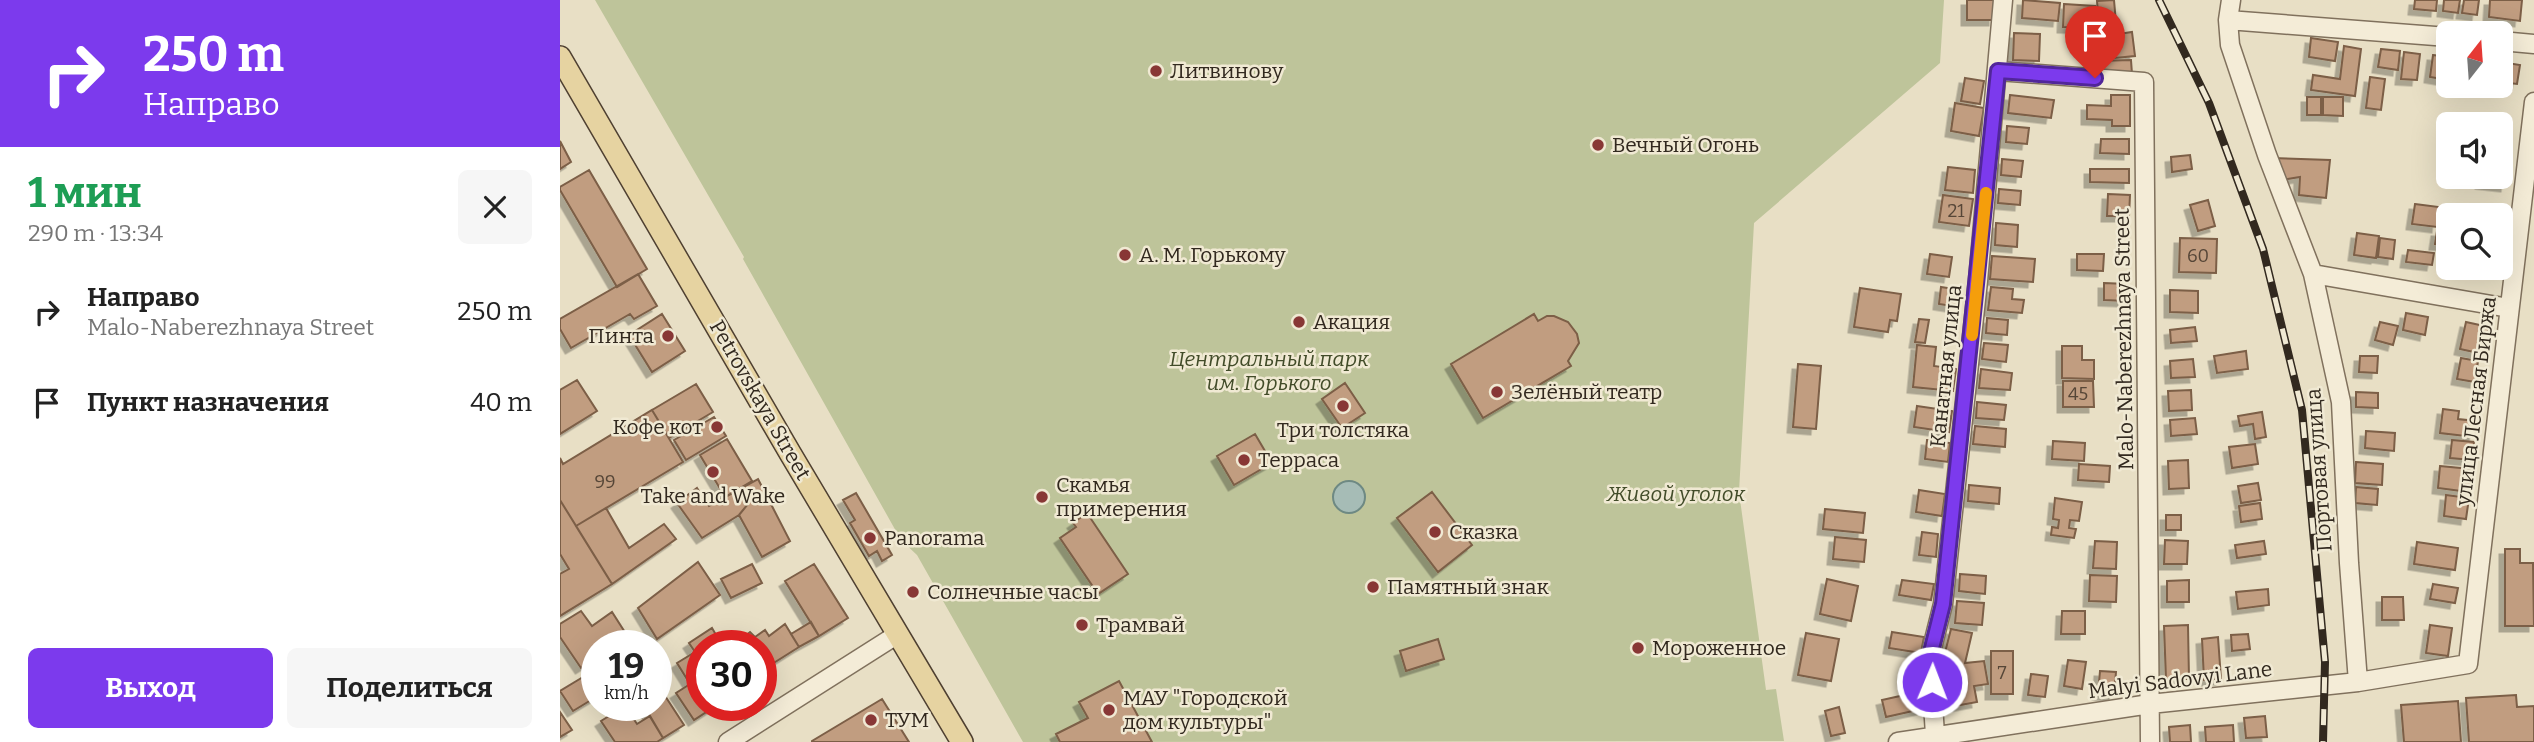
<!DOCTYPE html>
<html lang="ru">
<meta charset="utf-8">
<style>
:root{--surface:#fff;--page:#f6f6f6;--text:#222;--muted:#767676;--accent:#7c3aed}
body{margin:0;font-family:Bitter,serif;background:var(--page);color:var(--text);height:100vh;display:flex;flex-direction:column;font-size:26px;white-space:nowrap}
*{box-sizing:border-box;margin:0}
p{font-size:23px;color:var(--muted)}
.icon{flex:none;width:38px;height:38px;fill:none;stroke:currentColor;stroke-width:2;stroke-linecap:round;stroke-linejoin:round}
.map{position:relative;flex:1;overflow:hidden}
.sheet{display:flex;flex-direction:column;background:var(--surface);width:560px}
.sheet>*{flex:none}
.banner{background:#7c3aed;color:#fff;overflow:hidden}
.needle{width:46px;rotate:17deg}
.tools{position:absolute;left:1876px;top:21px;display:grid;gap:14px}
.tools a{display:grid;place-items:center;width:77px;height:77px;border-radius:10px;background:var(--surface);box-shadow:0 7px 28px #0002;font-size:35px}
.speed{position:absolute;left:21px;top:630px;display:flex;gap:14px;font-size:35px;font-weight:700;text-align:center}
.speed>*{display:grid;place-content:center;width:91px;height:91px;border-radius:50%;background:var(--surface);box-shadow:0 7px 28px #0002;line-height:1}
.speed small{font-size:18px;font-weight:400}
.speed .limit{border:10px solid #d22;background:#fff;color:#111}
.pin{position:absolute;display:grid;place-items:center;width:60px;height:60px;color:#fff;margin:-72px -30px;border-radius:50% 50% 50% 0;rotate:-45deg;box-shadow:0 0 7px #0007}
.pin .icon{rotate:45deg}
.me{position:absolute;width:77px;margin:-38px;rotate:1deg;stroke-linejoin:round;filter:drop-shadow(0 0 5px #0008)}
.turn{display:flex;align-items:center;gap:24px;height:147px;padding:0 28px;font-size:32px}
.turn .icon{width:91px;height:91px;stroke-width:2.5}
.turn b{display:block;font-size:49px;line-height:60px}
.round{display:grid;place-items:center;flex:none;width:74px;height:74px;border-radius:10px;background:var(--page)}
.head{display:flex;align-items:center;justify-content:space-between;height:119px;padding:0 28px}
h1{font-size:42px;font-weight:700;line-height:52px;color:#1e9e55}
.button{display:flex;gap:14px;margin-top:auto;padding:14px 28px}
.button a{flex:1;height:80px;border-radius:10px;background:var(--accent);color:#fff;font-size:28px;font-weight:700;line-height:80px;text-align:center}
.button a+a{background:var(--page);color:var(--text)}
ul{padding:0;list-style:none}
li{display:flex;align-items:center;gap:21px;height:91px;padding:0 28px}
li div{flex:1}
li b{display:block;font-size:26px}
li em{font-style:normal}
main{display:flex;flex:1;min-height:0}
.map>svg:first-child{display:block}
.green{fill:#bec49a}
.water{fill:#a6bcb6;stroke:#6e8983;stroke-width:2}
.building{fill:#c19d80;stroke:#7c5e46;stroke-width:2;filter:url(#shadow)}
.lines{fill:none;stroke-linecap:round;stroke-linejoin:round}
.minor-casing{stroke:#80715d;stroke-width:21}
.major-casing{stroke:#4f4031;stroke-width:24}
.minor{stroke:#f4ecd7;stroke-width:18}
.major{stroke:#e6d3a1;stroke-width:21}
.rail-casing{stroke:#32291f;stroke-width:8}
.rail{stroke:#f0e9d3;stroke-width:5;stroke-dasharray:16;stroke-linecap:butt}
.route-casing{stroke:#51269a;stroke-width:18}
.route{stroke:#7c3aed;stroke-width:12}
.slow{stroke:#f59e0b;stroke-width:12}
.poi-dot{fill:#883735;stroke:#f0e9d3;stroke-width:2.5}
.labels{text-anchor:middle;stroke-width:5;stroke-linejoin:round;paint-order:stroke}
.number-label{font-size:18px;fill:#564637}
.poi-label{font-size:21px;fill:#32291f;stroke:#f0e9d3;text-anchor:start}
.street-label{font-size:21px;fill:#32291f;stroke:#f0e9d3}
.park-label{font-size:21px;font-style:italic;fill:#424c29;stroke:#f0e9d3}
</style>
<main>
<section class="sheet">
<div class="banner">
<div class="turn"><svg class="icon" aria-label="right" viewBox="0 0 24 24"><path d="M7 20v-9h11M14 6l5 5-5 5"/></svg><div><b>250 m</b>Направо</div></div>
</div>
<div class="head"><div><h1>1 мин</h1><p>290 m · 13:34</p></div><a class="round"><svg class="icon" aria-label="close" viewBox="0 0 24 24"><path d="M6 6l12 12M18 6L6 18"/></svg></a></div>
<ul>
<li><svg class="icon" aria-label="right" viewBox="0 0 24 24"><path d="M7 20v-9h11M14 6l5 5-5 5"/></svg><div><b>Направо</b><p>Malo-Naberezhnaya Street</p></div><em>250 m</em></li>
<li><svg class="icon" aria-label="arrive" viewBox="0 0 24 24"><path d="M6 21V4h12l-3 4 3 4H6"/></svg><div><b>Пункт назначения</b></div><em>40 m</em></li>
</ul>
<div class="button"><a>Выход</a><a>Поделиться</a></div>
</section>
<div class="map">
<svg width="1974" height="742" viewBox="0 0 1974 742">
<defs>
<filter id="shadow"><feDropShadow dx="-5.5" dy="5.5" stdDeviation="0" flood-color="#0004"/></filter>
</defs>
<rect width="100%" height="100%" fill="#e8dfc5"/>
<path class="green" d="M35 0H1384L1380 63 1194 223 1179 492 1206 690 1216 689 1224 741 463 742 357 555 341 540 183 259 184 257Z"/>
<path class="water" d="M773 497a16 16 0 1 1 32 0a16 16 0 1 1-32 0Z"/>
<path class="building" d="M1407 0H1434V20H1407Z
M1463 0 1500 3 1498 21 1462 18Z
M1554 0 1556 23 1539 25 1537 1Z
M1855 0H1877L1876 11 1854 9Z
M1884 0H1900L1898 13 1883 11Z
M1904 0H1919L1917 15 1902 13Z
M1930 0H1962L1960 21 1929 17Z
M1504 4 1535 6 1533 28 1503 27Z
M1572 32 1575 56 1555 58 1552 35Z
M1454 33 1480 34 1479 61 1453 60Z
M1751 38 1778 42 1775 61 1749 57Z
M1784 46 1801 49 1795 96 1751 90 1753 75 1780 79Z
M1821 49 1840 51 1838 70 1818 67Z
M1844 52 1860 54 1857 80 1841 79Z
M1873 55 1888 57V80L1870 77Z
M1571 60 1572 74 1537 75V61Z
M1941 62 1960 65 1957 84 1941 82Z
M1810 77 1825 79 1821 110 1806 108Z
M1405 78 1424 81 1420 104 1401 101Z
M1450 95 1494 100 1491 118 1448 113Z
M1551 95H1570V126H1552V120L1527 119V105L1551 106Z
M1747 97H1761V115H1747Z
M1763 97H1783V116L1763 115Z
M1395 103 1424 108 1419 136 1391 131Z
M1447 126 1469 128 1467 144 1446 142Z
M1541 139H1569V154L1540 153Z
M0 141 11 162 0 169Z
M1630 155 1632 169 1612 172 1611 157Z
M1712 158 1770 160 1766 198 1739 195 1740 177 1722 180Z
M1442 159 1463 161 1461 177 1441 175Z
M1388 167 1415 170 1413 193 1385 190Z
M1530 169H1569V183L1530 182Z
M1941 169 1948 170 1946 186 1921 183V177H1941Z
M29 170 87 269 57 287 0 190V187Z
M1439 189 1461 191 1460 205 1438 203Z
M1548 194 1570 195 1569 216H1547Z
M1383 195 1413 199 1409 226 1379 222Z
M1648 200 1655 226 1638 231 1630 205Z
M1855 204 1879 207 1877 227 1852 224Z
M1892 208 1942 214 1941 224V215H1891Z
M1436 223 1458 225 1457 247 1435 245Z
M1877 231 1888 232V245L1875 244Z
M1797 233 1819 236 1816 258 1794 255Z
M1620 238 1657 239 1656 273 1619 272Z
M1820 238 1835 240 1833 259 1818 257Z
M1848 250 1874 253 1872 265 1846 262Z
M1370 254 1392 257 1389 277 1367 274Z
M1517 254H1544L1543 271 1517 270Z
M1432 256 1475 259 1473 282 1430 279Z
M78 274 97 306 74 319 70 314 11 348 0 329V319Z
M1544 283 1567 284V301L1544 300Z
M1381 287 1401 290 1399 307 1379 304Z
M1431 287 1453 289 1452 299 1464 300 1462 313 1428 310Z
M1300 288 1341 294 1337 321 1330 320 1328 332 1294 327Z
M1610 290 1638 291V313L1610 312Z
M1846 313 1868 317 1865 335 1843 330Z
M102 314 125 351 92 372 69 335Z
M974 314 978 321 987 316H994L1008 322 1017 334 1019 343 1008 361 1011 366 923 418 891 364Z
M1427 318 1448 320 1447 335 1426 333Z
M1359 319 1369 320 1365 343 1355 342Z
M1820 322 1838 326 1833 345 1815 340Z
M1906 322 1929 327 1923 354 1900 349Z
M1635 327 1637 341 1611 343 1610 330Z
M1424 343 1448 345 1446 362 1422 359Z
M1357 345 1376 347 1374 366 1396 369 1393 391 1353 387Z
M1502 346H1522V360H1534V379L1502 378Z
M1686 351 1688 369 1657 373 1654 356Z
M1800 356H1818L1817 373 1799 372Z
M1901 358 1918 361 1915 382 1897 379Z
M1633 359 1635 377 1611 378 1610 361Z
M1238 364 1261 366 1256 429 1233 427Z
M1421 369 1452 373 1450 390 1419 388Z
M17 380 37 411 0 434V390Z
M1503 381H1533L1534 407H1503Z
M785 383 805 413 782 428 762 399Z
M136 384 153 412 109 438 92 410Z
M1631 390 1632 410 1609 411 1608 391Z
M1796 392 1818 393V408L1796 407Z
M1417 402 1446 405 1444 420 1416 418Z
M1357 406 1392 411 1389 432 1354 427Z
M1883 409 1899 411 1898 419 1916 421 1914 437 1880 433Z
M92 410 123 462 16 526 0 500V458L3 464Z
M1702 412 1706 437 1695 439 1693 424 1680 426 1678 416Z
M154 417 166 436 126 460 114 440Z
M1635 418 1637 434 1611 436 1610 420Z
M1415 426 1446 429 1445 447 1413 444Z
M1806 431 1835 433 1834 451 1805 448Z
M695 434 712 463 674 485 657 456Z
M167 439 192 481 165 497 140 455Z
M1367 440 1390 443 1388 462 1365 459Z
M1892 440 1914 442 1912 460 1890 458Z
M1493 441 1525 443 1524 461 1492 459Z
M1695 444 1698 464 1672 468 1669 447Z
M1628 460 1629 488 1609 489 1608 461Z
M1796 462 1823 464 1822 485 1795 483Z
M1519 464 1550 466 1549 482 1518 480Z
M1880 466 1911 469 1909 492 1878 488Z
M198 479 230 541 202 557 179 515 188 504 178 490Z
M1698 483 1701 500 1681 503 1678 486Z
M1409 485 1440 488 1439 504 1408 501Z
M1796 487 1818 489 1817 505 1795 503Z
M137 488 149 506 178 490 188 504 179 515 142 538 117 503Z
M1359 490 1385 494 1382 516 1356 512Z
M872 492 912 545 878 572 837 518Z
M296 493 332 555 322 561 317 551 309 556 290 523 295 520 283 500Z
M1886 495 1909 498 1906 519 1884 516Z
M1495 498 1522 502 1519 521 1510 520 1509 528 1516 529 1514 538 1491 535 1492 527 1498 528 1499 520 1493 519Z
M0 500 52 584 0 616V574L9 569 0 554Z
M1700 503 1702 519 1681 522 1679 506Z
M46 508 69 548 104 524 116 539 52 584 16 526Z
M1265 509 1305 513 1303 533 1263 529Z
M527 513 568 574 538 594 500 538 516 527 513 523Z
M1606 515H1621V530H1606Z
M1362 532 1378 534 1376 557 1359 555Z
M1275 537 1306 540 1304 562 1273 559Z
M1605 540 1628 541 1627 564H1604Z
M1535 541 1557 542 1556 569 1533 568Z
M1704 541 1706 554 1677 558 1675 545Z
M1857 542 1898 548 1895 570 1854 564Z
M1945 549H1960V563H1973L1974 626H1945Z
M138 562 160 595 97 639 78 608Z
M192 564 202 583 171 598 161 579Z
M254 564 288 618 259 636 225 581Z
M1400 574 1426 576 1425 594 1399 591Z
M1530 575 1557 576 1556 602 1529 601Z
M1267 579 1298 586 1291 621 1260 614Z
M1342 580 1374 584 1371 600 1339 595Z
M1629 580V602H1607V581Z
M1873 584 1898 588 1895 603 1870 599Z
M1708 589 1709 605 1678 609 1676 592Z
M1822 597H1843L1844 620H1822Z
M1397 601 1424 603 1422 625 1395 623Z
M21 611 32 626 52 612 68 637 55 646H37V658L21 668 0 637V624Z
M1502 611H1525V634H1501Z
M251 622 259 636 239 647 231 634Z
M225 624 239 647 201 671V646H173L190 632 195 637 205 630 209 636Z
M1628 625 1629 679H1606L1604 626Z
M1870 625 1892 628 1888 656 1866 653Z
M152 628 162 645 142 646V705H157L134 720 116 693 130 684 117 663 135 652 129 643Z
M1391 629 1412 633 1405 663 1424 661 1428 684 1414 686 1417 702 1384 708 1380 672Z
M1332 632 1364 637 1361 653 1329 648Z
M1246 633 1279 639 1271 681 1238 675Z
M1688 634 1690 649 1672 651 1671 635Z
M1658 637 1661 679 1644 680 1642 639Z
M878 639 884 659 846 671 840 651Z
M1431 651H1453V694H1431Z
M1508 660 1526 662 1522 689 1504 686Z
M1540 671 1556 672 1554 695 1538 694Z
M1471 674 1488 676 1485 697 1468 695Z
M23 677 36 697 13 711 0 691Z
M559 681 592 742H500L496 734 528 718 519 702Z
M96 682 124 725 103 738 83 705H96Z
M1358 692 1362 709 1326 717 1322 700Z
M1956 695 1957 707 1974 706V742H1909L1906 698Z
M322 699 349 742H252V741Z
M1898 701 1901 742H1844L1841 705Z
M65 706 77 724 90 716 103 738 97 742H55L41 721Z
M1279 707 1285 733 1271 736 1265 711Z
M0 712 12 730 0 737Z
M1705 716 1707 737 1686 738 1684 718Z
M1630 725 1631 742H1610L1609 727Z
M1673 725 1674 742H1646L1645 727Z"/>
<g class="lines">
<g class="minor-casing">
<path id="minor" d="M1671 0 1668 20 1670 45 1707 155 1753 274 1781 402 1789 563 1798 682
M1668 20 1888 37
M1941 41 1974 44
M1438 71 1584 82 1590 742
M1753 274 1949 308
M1375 735 1370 656 1383 604 1418 281 1443 0
M168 742 338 634
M1338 742 1590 704 1798 682 1908 664 1974 102"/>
</g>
<g class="major-casing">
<path id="major" d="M0 57 230 453 402 742"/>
</g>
<use href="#minor" class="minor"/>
<use href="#major" class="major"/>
<g class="rail-casing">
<path id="rail" d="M1599 0 1649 103 1703 249 1742 410 1765 662 1763 742"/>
</g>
<use href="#rail" class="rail"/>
</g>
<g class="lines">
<g class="route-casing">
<path id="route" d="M1372 682 1370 656 1383 604 1438 71 1535 78"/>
</g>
<use href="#route" class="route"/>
<path class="slow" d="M1412 335 1426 193"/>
</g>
<g class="poi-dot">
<circle cx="596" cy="71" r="7"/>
<circle cx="1038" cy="145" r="7"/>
<circle cx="565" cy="255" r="7"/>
<circle cx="739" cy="322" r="7"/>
<circle cx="108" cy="336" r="7"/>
<circle cx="937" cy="392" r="7"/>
<circle cx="783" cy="406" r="7"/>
<circle cx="157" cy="427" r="7"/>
<circle cx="684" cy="460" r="7"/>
<circle cx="153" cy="472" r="7"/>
<circle cx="482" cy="497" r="7"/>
<circle cx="875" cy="532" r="7"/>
<circle cx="310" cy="538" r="7"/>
<circle cx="813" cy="587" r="7"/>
<circle cx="353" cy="592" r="7"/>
<circle cx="522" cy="625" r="7"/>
<circle cx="1078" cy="648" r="7"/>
<circle cx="549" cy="710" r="7"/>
<circle cx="311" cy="720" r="7"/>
</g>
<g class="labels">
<g class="number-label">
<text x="1396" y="217">21</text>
<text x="1638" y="262">60</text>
<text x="1518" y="400">45</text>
<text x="45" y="488">99</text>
<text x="1442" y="679">7</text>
</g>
<g class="poi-label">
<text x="610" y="78">Литвинову</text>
<text x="1052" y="152">Вечный Огонь</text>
<text x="579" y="262">А. М. Горькому</text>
<text x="753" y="329">Акация</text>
<text x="94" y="343" text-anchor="end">Пинта</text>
<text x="951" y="399">Зелёный театр</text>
<text x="143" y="434" text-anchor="end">Кофе кот</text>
<text x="783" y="437" text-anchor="middle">Три толстяка</text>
<text x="698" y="467">Терраса</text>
<text x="496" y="492">Скамья<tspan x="496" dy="24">примерения</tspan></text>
<text x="153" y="503" text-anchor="middle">Take and Wake</text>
<text x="889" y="539">Сказка</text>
<text x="324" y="545">Panorama</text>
<text x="827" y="594">Памятный знак</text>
<text x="367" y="599">Солнечные часы</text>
<text x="536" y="632">Трамвай</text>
<text x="1092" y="655">Мороженное</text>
<text x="563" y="705">МАУ "Городской<tspan x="563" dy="24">дом культуры"</tspan></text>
<text x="325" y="727">ТУМ</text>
</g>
<g class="street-label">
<text transform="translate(1564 339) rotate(-91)" y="7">Malo-Naberezhnaya Street</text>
<text transform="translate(1386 366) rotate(-84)" y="7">Канатная улица</text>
<text transform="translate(200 400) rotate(60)" y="7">Petrovskaya Street</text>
<text transform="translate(1916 401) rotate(-83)" y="7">улица Лесная Биржа</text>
<text transform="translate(1759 470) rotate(-94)" y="7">Портовая улица</text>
<text transform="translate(1620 680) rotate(-7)" y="7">Malyi Sadovyi Lane</text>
</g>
<g class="park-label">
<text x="709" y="366">Центральный парк<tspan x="709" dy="24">им. Горького</tspan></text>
<text x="1116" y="501">Живой уголок</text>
</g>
</g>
</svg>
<div class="tools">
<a><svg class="needle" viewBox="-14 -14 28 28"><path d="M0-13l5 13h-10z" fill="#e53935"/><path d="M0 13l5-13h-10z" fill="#767676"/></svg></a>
<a><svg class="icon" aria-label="sound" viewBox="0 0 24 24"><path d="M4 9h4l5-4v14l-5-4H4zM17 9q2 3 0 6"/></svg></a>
<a><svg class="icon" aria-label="search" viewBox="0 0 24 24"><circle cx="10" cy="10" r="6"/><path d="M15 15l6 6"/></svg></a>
</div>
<div class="speed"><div>19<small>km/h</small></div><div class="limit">30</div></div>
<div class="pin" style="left:1535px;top:78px;background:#d93025"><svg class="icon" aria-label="arrive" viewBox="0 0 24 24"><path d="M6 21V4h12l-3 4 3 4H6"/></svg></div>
<svg class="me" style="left:1372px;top:682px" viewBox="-20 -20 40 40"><circle r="17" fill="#7c3aed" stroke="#fff" stroke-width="3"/><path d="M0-11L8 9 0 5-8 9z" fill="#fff"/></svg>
</div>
</main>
